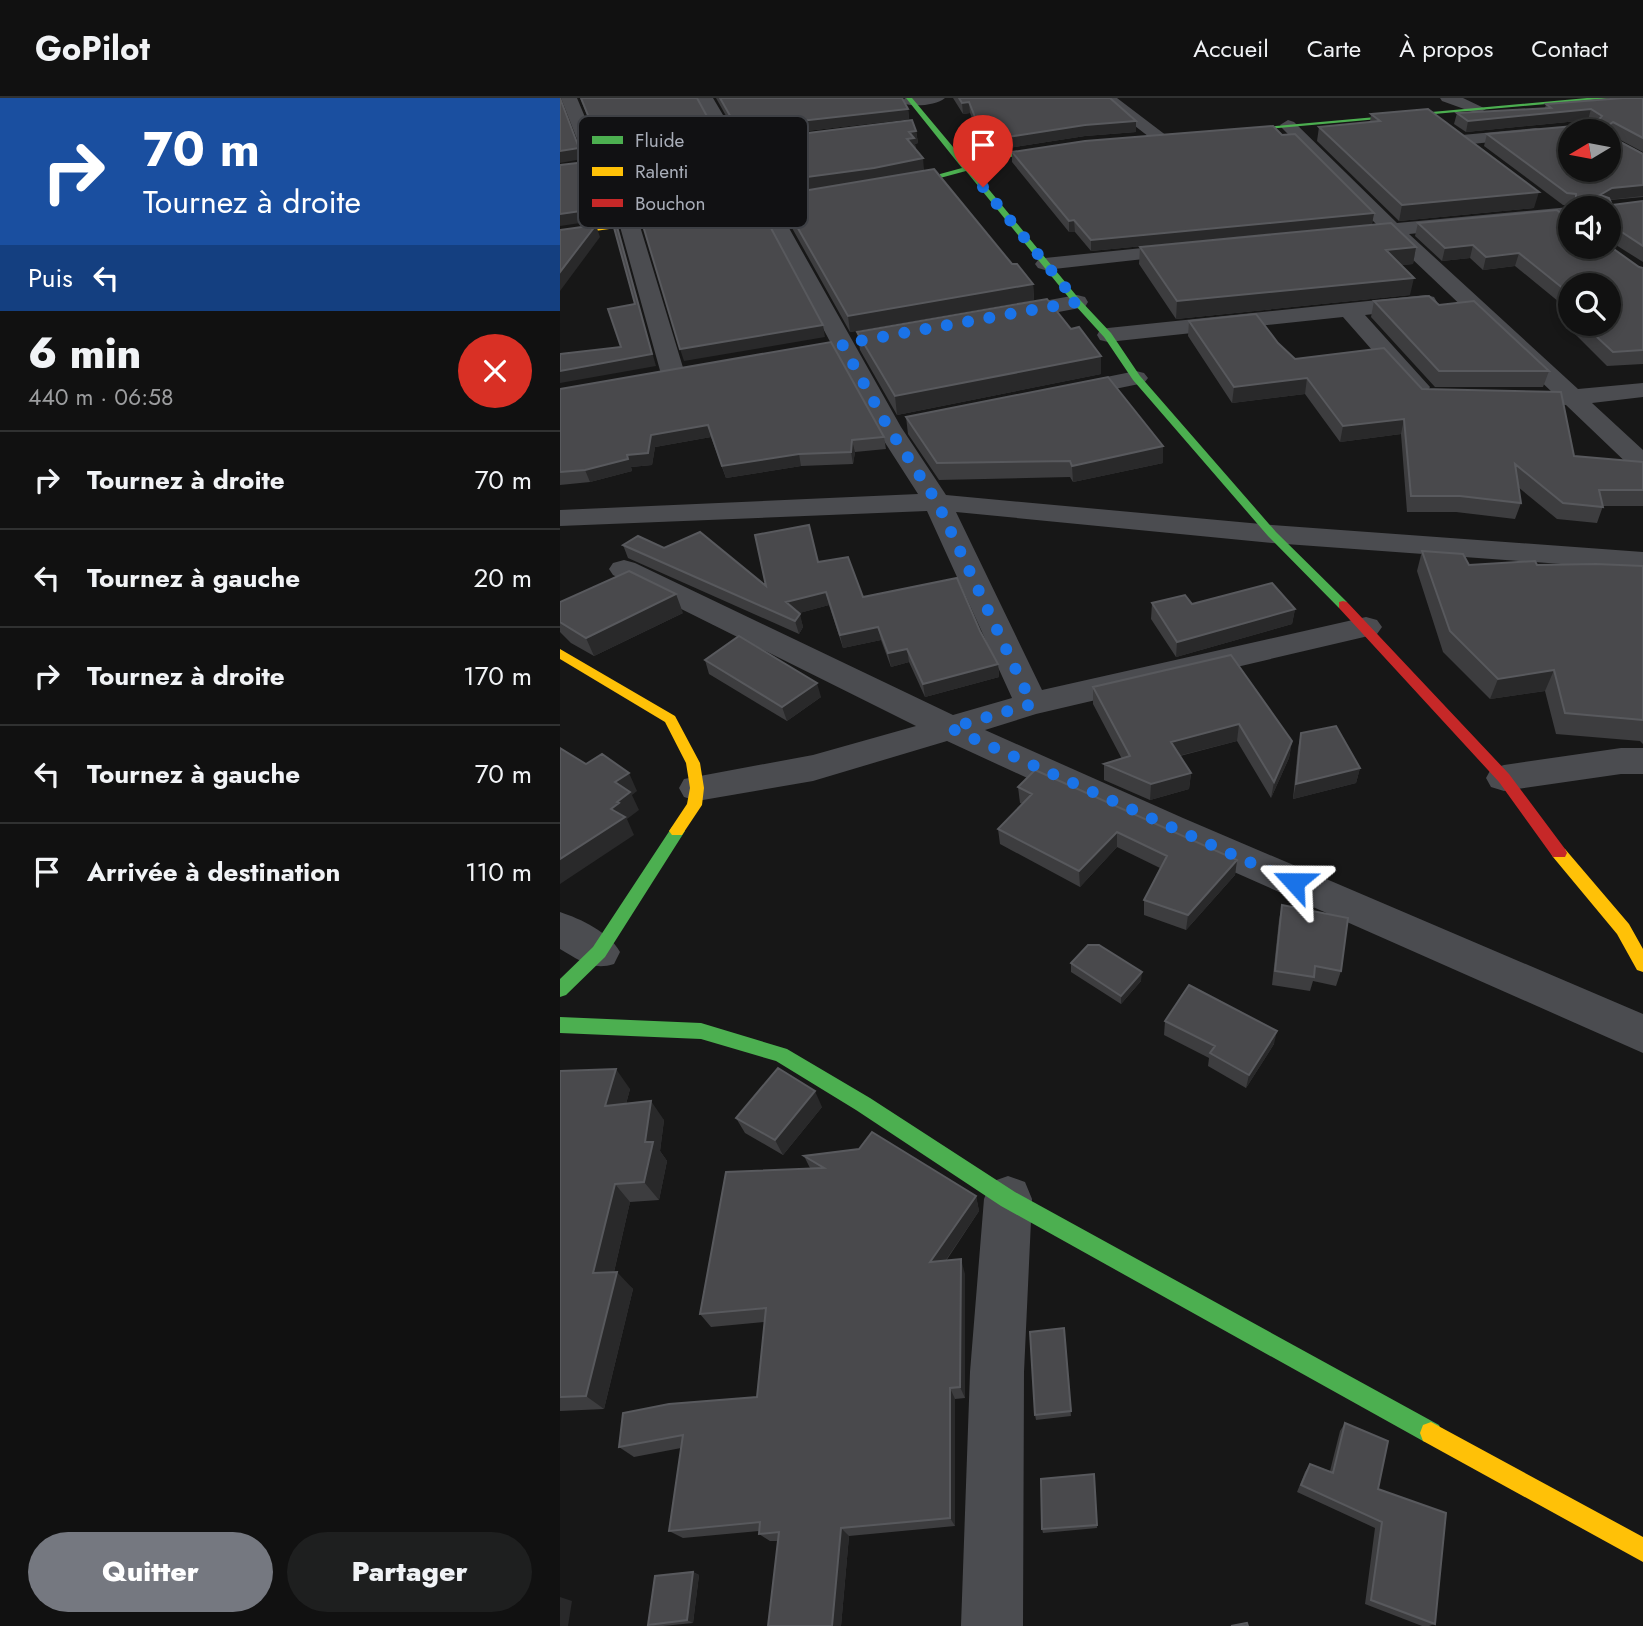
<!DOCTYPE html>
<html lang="fr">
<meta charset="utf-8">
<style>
:root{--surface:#111;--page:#1e1f1f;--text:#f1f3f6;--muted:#9c9d9f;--line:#303131;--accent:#757880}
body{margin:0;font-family:Jost,sans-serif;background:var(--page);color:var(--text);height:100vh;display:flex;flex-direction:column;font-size:26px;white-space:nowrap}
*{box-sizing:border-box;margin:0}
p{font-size:23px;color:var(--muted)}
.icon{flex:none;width:38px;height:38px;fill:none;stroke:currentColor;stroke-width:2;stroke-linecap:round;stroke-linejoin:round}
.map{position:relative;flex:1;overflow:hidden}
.side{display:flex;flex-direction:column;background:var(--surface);width:560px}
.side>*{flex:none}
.top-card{background:#1a4fa0;color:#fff;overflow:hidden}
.needle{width:46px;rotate:260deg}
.fabs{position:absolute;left:998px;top:21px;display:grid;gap:14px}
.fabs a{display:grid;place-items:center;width:63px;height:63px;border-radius:50%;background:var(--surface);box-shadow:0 4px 10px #0003,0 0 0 2px var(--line);font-size:35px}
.pin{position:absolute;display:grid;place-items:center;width:60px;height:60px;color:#fff;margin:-72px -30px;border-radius:50% 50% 50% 0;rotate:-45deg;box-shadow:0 0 7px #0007}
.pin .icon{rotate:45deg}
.me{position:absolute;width:77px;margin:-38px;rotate:294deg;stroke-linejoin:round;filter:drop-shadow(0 0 5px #0008)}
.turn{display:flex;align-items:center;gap:24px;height:147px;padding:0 28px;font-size:32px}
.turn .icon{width:91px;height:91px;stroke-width:2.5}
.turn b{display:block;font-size:49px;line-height:60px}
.then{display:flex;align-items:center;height:66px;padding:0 28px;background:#0003;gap:14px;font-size:26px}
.round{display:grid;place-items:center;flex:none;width:74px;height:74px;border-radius:37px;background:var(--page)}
.headline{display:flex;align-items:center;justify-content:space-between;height:119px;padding:0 28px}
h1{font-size:42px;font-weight:800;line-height:52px}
.primary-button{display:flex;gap:14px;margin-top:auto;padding:14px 28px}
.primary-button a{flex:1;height:80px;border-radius:42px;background:var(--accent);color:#fff;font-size:28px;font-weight:800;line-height:80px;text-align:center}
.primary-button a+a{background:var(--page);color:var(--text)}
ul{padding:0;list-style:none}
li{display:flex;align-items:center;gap:21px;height:98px;padding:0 28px;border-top:2px solid var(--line)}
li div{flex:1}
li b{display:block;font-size:26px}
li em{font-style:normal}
header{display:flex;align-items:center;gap:42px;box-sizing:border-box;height:98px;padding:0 35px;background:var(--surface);border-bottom:2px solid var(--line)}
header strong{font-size:33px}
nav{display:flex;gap:38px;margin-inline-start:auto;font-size:24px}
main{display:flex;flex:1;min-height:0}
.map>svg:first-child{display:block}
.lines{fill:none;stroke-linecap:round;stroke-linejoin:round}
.street{fill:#4b4c50;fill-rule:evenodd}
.fast{fill:#4caf50;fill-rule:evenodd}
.slow{fill:#ffc107;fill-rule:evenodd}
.jam{fill:#c62828;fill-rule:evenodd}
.wall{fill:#3d3d3f}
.shaded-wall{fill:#29292a}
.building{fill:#49494c;stroke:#58595d;stroke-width:2;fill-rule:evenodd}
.route{stroke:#1a73e8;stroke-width:12;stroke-dasharray:0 21.6}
.key{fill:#111113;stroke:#3e4045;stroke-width:2}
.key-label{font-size:19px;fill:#a8adb8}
</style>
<header>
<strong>GoPilot</strong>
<nav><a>Accueil</a><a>Carte</a><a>À propos</a><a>Contact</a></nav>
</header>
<main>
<section class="side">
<div class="top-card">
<div class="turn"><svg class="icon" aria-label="right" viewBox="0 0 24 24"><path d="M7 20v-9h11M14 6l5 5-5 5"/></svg><div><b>70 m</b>Tournez à droite</div></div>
<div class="then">Puis<svg class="icon" aria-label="left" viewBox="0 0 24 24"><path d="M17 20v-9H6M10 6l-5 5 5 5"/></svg></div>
</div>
<div class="headline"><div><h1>6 min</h1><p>440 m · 06:58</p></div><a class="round" style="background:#d93025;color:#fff"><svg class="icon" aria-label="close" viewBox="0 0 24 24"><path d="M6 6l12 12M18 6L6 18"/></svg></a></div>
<ul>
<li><svg class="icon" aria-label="right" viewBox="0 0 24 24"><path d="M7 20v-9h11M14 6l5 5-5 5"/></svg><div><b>Tournez à droite</b></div><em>70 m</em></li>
<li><svg class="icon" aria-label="left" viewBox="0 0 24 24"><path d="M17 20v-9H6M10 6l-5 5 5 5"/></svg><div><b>Tournez à gauche</b></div><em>20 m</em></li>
<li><svg class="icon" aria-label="right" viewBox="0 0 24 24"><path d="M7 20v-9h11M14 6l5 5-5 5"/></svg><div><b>Tournez à droite</b></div><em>170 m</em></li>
<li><svg class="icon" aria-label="left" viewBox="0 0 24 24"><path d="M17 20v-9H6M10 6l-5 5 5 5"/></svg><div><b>Tournez à gauche</b></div><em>70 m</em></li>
<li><svg class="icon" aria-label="arrive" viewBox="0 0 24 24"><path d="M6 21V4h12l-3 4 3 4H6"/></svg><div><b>Arrivée à destination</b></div><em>110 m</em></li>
</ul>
<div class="primary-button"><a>Quitter</a><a>Partager</a></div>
</section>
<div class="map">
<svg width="1083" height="1528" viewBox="0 0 1083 1528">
<rect width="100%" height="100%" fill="#171717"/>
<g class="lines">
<path class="street" d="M1 0H17L45 67 42 71 36 72 27 67Z
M137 0H153L216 107 341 329 386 397 712 427 1083 454V472L712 445 396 414 482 592 806 519 817 522 822 529 817 536 476 616 425 632 623 720 1083 916V955L597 740 387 643 253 683 137 703 124 699 119 690 124 681 253 657 356 628 53 477 49 471 53 465 64 462 75 465 393 617 452 600 367 413 0 428V412L358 396 315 329 198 107Z
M345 0H385C377 7 356 9 345 6L343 3Z
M539 0H557L607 38 605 42H593Z
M880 0H903L926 11 918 16 882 3Z
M728 22 734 24 837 125 1010 109 1014 110H1010V121L849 136 1018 291 1083 285V299L1032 305 1083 352V374L1074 372 1006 307 988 306 985 301 993 295 828 138 778 140 775 136 778 132 817 127 722 30 720 27Z
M976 30 982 31 984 35 982 39 902 47 894 42 902 37Z
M69 119 79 125 125 276 121 281H105L101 276 59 125Z
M631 145 638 147 641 151 638 155 485 172 478 170 475 166 478 162 485 160Z
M517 197 525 199 528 204 525 209 440 225 432 223 429 218 432 213 440 211Z
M866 197 874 199 877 204 874 209 805 217 870 289 867 294 858 296 849 294 783 219 548 244 540 242 537 237 540 232 548 230Z
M576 273 584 275 588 280 584 285 501 302 492 300 489 295 492 290Z
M1061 650H1083V676H1061L944 693 931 689 926 680 931 671 944 667Z
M0 814C21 821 49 834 60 854L54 866C32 873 19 862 0 851Z
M448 1078 465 1084 472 1101 464 1274 463 1528H401L410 1274 424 1101 431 1084Z"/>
<path class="fast" d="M346 0H352L409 68 453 54 506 48V50L454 58 412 71 520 202 551 235 580 278 716 434 787 504V510H779L708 438 573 282 544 239 514 206 406 73 380 80V76L402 70Z
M1027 0H1053L662 35 659 33Z
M117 727 125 733 45 859 6 897 0 899V881L33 849 112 729Z
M0 919 141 925 227 951 310 1000 455 1094 879 1327 882 1335 879 1343 871 1346 863 1343 441 1108 296 1012 216 963 141 941 0 935Z"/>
<path class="slow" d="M272 95 275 99 0 138V134Z
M0 551 115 618 140 665 144 690 142 707 122 737H112L109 733 127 706 130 690 126 665 105 624 0 561Z
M999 749 1005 751 1069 826 1083 851V874L1077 872 1057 836 993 759 991 755Z
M871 1324 1083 1439V1464L863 1343 860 1335 863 1327Z"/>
<path class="jam" d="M783 503 787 504 949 676 1005 751 1007 755 1005 759H993L939 684 779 510V504Z"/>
</g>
<path class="wall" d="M20 0H137L155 33 158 44 44 58Z
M156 0H342L348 11 349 21 179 41Z
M393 0H550L576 34 525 38 442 51 432 39 420 40 410 15 403 16Z
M1083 0V54L1049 36V38L1083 56V99L1050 102 1052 107 1083 103V164L1048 142V110H1012V108L1003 107 924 48 927 36 1014 28 1031 24 1028 22 906 34 894 26 897 15 985 10 986 6Z
M811 16 974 110 839 123 757 43 759 29 810 24Z
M356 33 358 45 355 46 356 52 364 72 452 166 473 186 474 202 290 234 222 112 219 97 246 92 213 97 187 55 185 43Z
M722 37 814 115 812 126 531 153 515 134H509L452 64V54Z
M1003 117 1010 149 1083 170V266L1047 268 1008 229 1010 222V226H1048L1010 187V213L955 168 923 172 910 160 882 163 855 138 858 125Z
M580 149H856L853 166 841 167 850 197 616 221 579 166Z
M814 203 989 273 983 289H875L811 219Z
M629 223 718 245 735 261 862 291 1014 358 1083 364V408H1043L1037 425 997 421 958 389 961 405 955 421 896 414H847L841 336 780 344 745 296 672 305 628 238Z
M511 231 541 276 337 317 300 252 297 234Z
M0 291 324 339 326 351 295 354 293 366 241 368 166 380 151 339 95 349 92 367 71 369 72 373 30 384 0 387Z
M346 319 603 365 513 384 510 379 379 382 348 336Z
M63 447 104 450 206 488 258 464 303 499 420 533 438 566 439 579 365 599 349 564 331 569 321 542 283 550 269 507 239 515 243 529 239 536 68 460Z
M862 453 909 467 1083 468V646L1080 643 996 636 985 593 930 601 883 554 857 473Z
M0 504 123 515 34 558 11 545 0 534Z
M592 505 632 506 735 511 732 526 616 559 591 521Z
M671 557 732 643 729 660 711 700 677 643 620 658 631 675 629 691 590 702 544 682V666L562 661 533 606V589Z
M145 562 261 599 227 623 149 576Z
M741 635 800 670 796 685 733 701 738 650Z
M458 689 677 762 675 777 626 832 584 817V802L600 770 557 749 520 789 440 746 438 731 463 706 460 705Z
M722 807 781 873 776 888 753 883 750 893 712 887 719 822Z
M511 865 581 883 561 906 511 874Z
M605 923 714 946 686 990 648 968 649 960 604 937Z
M0 973 70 991 66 1006 104 1022 100 1053 107 1063 99 1102 70 1104 54 1174 73 1191 44 1311 0 1313Z
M262 1009 223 1057 185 1035 176 1020Z
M244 1058 416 1098 419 1113 386 1163 405 1176V1300L395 1301V1428L289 1438 281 1528H208L218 1443H210L199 1436V1433L123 1440 109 1433 121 1350 74 1359 59 1349 197 1299 205 1224 151 1229 140 1216 250 1070Z
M504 1230 511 1318 476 1322 475 1317Z
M785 1325 818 1391 875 1526 869 1528H862L805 1506 815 1430 737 1394 745 1374 750 1366 770 1373 780 1333Z
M534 1376 537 1430 483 1435 482 1431Z
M133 1474 139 1477 133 1525 103 1528H93L88 1527Z"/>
<path class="shaded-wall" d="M409 4 410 15 403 16 402 5Z
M348 11 349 21 179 41 177 30Z
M1031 11 1028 22 906 34 908 23Z
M576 23V34L525 38 442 51 441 40 525 27Z
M431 28 432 39 420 40 419 29Z
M155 33 158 44 44 58 40 47Z
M356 33 358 45 355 46 356 53 347 41 349 34Z
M19 50 22 61 0 65V53Z
M363 60 364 72 316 82 213 97 210 84Z
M1083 87V98L1048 102 1040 97 1052 90Z
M188 89 191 100 0 128V116Z
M979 94 974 110 839 123 842 107Z
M814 115 812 126 531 153V142Z
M514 122 515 134H509V123Z
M36 127 40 139 0 193V174Z
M1054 129 1049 142H1048L1050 130Z
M59 136 96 268 0 285V273L92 256Z
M913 147 910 160 882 163 885 150Z
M856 149 853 166 823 169 826 152Z
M959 155 955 168 923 172 926 159Z
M854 180 850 197 616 221 617 203Z
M473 186 474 202 290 234 288 218Z
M263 227 265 239 124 263 120 251Z
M541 258V276L337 317 335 298Z
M747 280 745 296 672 305 674 289Z
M844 321 841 336 780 344 783 328Z
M148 327 151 339 95 349 92 367 71 369 72 373 30 384 25 372 67 357 91 337Z
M292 342 295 354 293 366 291 354Z
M603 348V365L513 384 512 368Z
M239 356 241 368 166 380 162 368Z
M266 494 269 507 229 518 226 504Z
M116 496 123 515 34 558 26 540Z
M735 511 732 526 616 559 617 544Z
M240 516 243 529 239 536 235 523Z
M318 529 321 542 283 550 280 537Z
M347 551 349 564 331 569 328 555Z
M438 566 439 579 365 599 363 586Z
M994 572 985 593 930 601 938 581Z
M257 585 261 599 227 623 222 609Z
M679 626 677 643 610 660 611 644Z
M732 643 729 660 711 700 714 684Z
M800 670 796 685 733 701 736 686Z
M69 675 77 693 72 697 79 712 67 721 74 737 0 786V761L51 711 55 684Z
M631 675 629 691 590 702 591 686Z
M557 734V749L520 789 519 773Z
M677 762 675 777 626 832 628 817Z
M582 874 581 883 561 906V898Z
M717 933 714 946 686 990 689 977Z
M56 971 70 991 60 1028 45 1008Z
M255 993 262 1009 223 1057 215 1042Z
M91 1003 104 1022 100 1053 107 1063 99 1102 84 1084 85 1044Z
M55 1086 70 1104 50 1191 33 1175Z
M416 1098 419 1113 375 1178 370 1164Z
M401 1161 405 1176V1300L400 1289Z
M57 1174 73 1191 44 1311 26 1298Z
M390 1290 395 1301V1428L390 1420Z
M281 1430 289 1438 281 1528H272Z
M133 1474 139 1477 133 1525 127 1522Z
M0 1499 12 1503 8 1528H0Z"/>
<path class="building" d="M0 0 19 50 0 53Z
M21 0H137L155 33 40 47Z
M160 0H342L348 11 177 30Z
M399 0H550L576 23 525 27 441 40 431 28 419 29 409 4 402 5Z
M1063 0H1083V40L1053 24 1049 27V38L1083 56V87L1052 90 1040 97 1049 100 1052 107 1083 103V148L1054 129 1050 130V134H1048V110H1016V96L1007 95 927 36 1014 28 1016 24H1037L1042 18 1031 11 908 23 897 15 991 10 986 6ZM1010 33H1048V72H1010Z
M868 11 979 94 842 107 759 29 820 23 811 16Z
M352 22 356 33 349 34 354 40 347 41 363 60 314 70 210 84 185 43Z
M713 28 722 37 735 36 814 115 531 142 514 122 509 123 452 54 525 43Z
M163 48 188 89 0 116V67Z
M374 71 452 166H457L473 186 288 218 219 97Z
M197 104 263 227 120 251 81 121Z
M997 112 1003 117 1010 118V149H1048V147L1079 169 1083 170V252L1053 254 1023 226H1048V187H1010V196L959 155 926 159 913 147 885 150 858 125Z
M56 125 92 256 0 273V256L61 249 48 211 75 206 53 126Z
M831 125 856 149 826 152 854 180 617 203 580 149Z
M36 127 0 174V132Z
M869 198 879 207 914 203 989 273H879L814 203Z
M487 201 511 231 519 229 541 258 335 298 297 234Z
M696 216 718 245 735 261 824 250 862 291 1001 294 1014 358 1083 364V392H1039L1043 409 1003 405 955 366 961 405 900 398H851L844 321 783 328 747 280 674 289 629 223Z
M271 244 324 339 292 342 291 354 239 356 162 368 148 327 91 337 88 355 67 357 68 361 25 372 0 374V291Z
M548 279 603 348 512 368 510 363 377 365 346 319Z
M249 427 258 464 288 459 303 499 397 480 420 533 438 566 363 586 347 551 328 555 318 529 280 537 266 494 226 504 240 516 235 523 63 447 78 438 104 450 140 434 206 488 195 437Z
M862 453 903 456 909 467 975 463 977 467 1036 466 1083 468V622L1005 615 994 572 938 581 890 533Z
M69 473 116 496 26 540 0 524V504Z
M712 485 735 511 617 544 592 505 625 497 632 506Z
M179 538 257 585 222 609 145 562Z
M671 557 732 643 714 684 679 626 611 644 631 675 591 686 544 666 570 658 533 589Z
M776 628 800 670 736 686 741 635Z
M0 650 26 666 42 656 69 675 55 684 70 694 57 704 59 705 51 711 65 719 0 761Z
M475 672 677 762 628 817 584 802 607 758 557 734 519 773 438 731 472 696 458 689Z
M722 807 788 820 781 873 755 868 754 879 715 873Z
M528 847H539L582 874 561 898 511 865Z
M629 887 717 933 689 977 650 955 655 948 605 923Z
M218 970 255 993 215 1042 176 1020Z
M56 971 45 1008 91 1003 85 1044H93L84 1084 55 1086 33 1175 57 1174 26 1298 0 1299V973Z
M312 1034 416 1098 370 1164 401 1161 400 1289 390 1290V1420L281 1430 272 1528H208L219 1434 199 1436 200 1424 109 1433 123 1337 59 1349 63 1315 109 1306 197 1299 206 1210 140 1216 166 1074 264 1070 244 1058 299 1051Z
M504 1230 511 1313 475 1317 470 1234Z
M785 1325 828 1343 818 1391 886 1415 875 1526 811 1502 822 1424 741 1387 750 1366 773 1375Z
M534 1376 537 1427 482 1431 481 1381Z
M133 1474 127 1522 88 1527 95 1478Z
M687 1525 688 1528H671Z"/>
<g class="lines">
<path class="route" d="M423 89 517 204 282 246 328 329 377 404 472 606 390 630 734 784"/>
</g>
<rect x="18" y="18" width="230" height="112" rx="10" class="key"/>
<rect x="32" y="38" width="31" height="8" fill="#4caf50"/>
<rect x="32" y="69" width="31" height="9" fill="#ffc107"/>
<rect x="32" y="101" width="31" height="8" fill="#c62828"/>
<g class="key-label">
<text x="75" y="49">Fluide</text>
<text x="75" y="80">Ralenti</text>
<text x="75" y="112">Bouchon</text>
</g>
</svg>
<div class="fabs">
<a><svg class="needle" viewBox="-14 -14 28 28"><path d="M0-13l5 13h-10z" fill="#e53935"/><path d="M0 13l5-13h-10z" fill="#9c9d9f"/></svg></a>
<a><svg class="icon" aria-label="sound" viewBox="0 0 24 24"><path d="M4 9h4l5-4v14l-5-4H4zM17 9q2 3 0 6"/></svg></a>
<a><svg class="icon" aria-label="search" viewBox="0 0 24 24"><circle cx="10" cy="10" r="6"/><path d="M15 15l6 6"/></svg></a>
</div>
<div class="pin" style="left:423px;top:89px;background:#d93025"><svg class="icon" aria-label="arrive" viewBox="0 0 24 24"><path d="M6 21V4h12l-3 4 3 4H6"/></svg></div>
<svg class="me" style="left:734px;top:784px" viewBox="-20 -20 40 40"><path d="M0-17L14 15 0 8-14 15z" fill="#1a73e8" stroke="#fff" stroke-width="4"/></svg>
</div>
</main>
